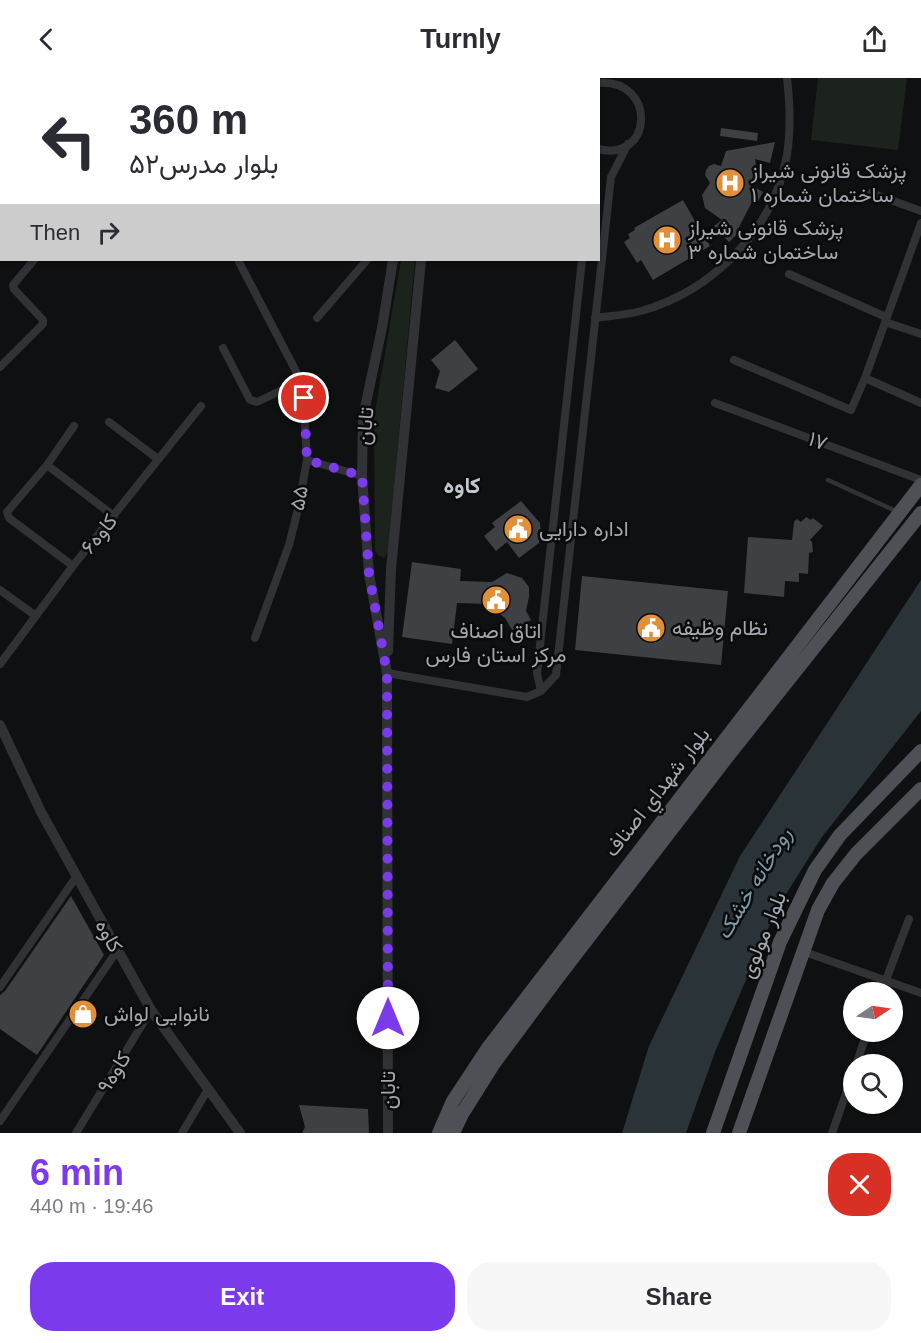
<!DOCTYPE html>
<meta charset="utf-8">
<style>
:root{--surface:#fff;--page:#f7f7f7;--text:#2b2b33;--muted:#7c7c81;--accent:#7c3aed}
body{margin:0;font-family:Arial,Vazirmatn,sans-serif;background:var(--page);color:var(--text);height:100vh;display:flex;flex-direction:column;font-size:22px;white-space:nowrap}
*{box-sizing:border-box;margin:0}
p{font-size:20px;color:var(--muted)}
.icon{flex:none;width:33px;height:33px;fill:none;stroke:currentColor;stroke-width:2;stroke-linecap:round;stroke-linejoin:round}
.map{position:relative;height:1055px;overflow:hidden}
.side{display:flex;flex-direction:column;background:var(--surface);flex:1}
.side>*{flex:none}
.hud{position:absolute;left:0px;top:0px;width:600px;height:183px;box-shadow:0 2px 4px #0004;background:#fff;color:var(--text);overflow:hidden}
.needle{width:39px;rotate:77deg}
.controls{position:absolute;left:843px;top:904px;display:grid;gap:12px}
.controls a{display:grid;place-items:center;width:60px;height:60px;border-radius:50%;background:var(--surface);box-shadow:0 2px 4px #0004;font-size:30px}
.pin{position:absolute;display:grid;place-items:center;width:51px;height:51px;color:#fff;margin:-26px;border:3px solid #fff;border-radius:50%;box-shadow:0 2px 6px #0007}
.me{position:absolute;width:66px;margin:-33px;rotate:0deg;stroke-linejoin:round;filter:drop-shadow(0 0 4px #0008)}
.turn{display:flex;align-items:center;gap:21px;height:126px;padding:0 30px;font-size:27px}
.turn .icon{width:78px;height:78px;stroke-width:2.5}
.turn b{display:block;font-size:42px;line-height:51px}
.then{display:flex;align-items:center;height:57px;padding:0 30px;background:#0003;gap:12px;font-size:22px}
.round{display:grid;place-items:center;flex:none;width:63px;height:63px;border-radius:24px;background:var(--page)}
.headline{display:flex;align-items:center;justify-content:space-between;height:102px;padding:0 30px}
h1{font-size:36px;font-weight:700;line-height:45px;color:var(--accent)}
.button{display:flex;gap:12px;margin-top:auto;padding:12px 30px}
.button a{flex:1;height:69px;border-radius:24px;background:var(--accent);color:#fff;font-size:24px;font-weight:700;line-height:69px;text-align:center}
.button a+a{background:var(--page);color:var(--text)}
header{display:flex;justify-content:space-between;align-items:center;height:78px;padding:0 30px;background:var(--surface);font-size:27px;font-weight:700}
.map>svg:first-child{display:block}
.green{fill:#1c231c}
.water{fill:#2a3338}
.building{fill:#3e4044}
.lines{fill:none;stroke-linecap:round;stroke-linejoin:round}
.service{stroke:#313235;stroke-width:4.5}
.minor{stroke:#313235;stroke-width:8}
.tertiary{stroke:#313235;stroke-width:10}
.secondary{stroke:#3f4145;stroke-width:12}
.primary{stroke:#4d5054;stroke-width:14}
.route{stroke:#7c3aed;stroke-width:10;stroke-dasharray:0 18}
.labels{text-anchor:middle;stroke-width:5;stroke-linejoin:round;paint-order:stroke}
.poi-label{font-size:21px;fill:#a2a8b0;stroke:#0b0b0c;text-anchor:start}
.street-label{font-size:21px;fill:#a2a8b0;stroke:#0b0b0c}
.neighbourhood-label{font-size:22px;font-weight:bold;fill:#c2c7cd;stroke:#0b0b0c}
.water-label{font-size:22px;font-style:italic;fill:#7b9aa9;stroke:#0b0b0c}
</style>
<header><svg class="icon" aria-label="back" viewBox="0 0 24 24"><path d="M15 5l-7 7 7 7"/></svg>Turnly<svg class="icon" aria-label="share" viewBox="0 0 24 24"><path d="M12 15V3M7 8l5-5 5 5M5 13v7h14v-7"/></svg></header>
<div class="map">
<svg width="921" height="1055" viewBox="0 0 921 1055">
<rect width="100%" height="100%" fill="#0f1011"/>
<path class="green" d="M818 0H907L898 72 811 62Z
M401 182H415L388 474 384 480 378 477 375 473 374 339Z"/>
<path class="water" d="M921 502V633L822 759 776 832 715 974 686 1055H622L649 968 740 778Z"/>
<path class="building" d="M721 50 758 55 757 63 720 58Z
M775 64 770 85 755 81 757 93 749 106 763 114 757 125 753 122 738 151 740 153 729 164 714 148 722 142 705 130 702 117 710 105 705 97 706 92 709 88 714 86 721 88 726 73Z
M683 122 696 145 693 147 701 160 704 158 710 168 653 202 641 182 637 185 624 164 630 160 628 156 635 152 634 150Z
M455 262 478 291 449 314 435 310 440 293 431 282Z
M521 423 540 445 541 456 539 465 519 480 507 464 496 473 484 458 495 449 492 445Z
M806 439 811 442 813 440 823 448 810 462 812 464 813 474 809 475 808 496 799 495V504L785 503 784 519 744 515 748 459 792 462 794 444 797 441 801 444Z
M412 484 461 491 460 503 492 504 507 495 522 500 529 509V519L526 533 531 542 512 552 505 540 487 526 457 525 452 566 402 559Z
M582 498 728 513 721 587 575 572Z
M71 818 104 877 37 977 0 951V917L5 913Z
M299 1027 368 1031 369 1055H302L305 1049Z"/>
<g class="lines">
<path class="service" d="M828 402 896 433"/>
<path class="minor" d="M550 0 551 2
M390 2 392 0
M598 5C657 0 654 85 598 71
M871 115 921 133
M238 182 301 303 305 348 307 382 298 431 289 467 255 560
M789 196 886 239
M317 240 367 182
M595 240C610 238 626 237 641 233 712 213 774 152 787 77 791 51 790 26 787 0
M885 244 921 256
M223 270 250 322 257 324 301 303
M734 282 851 332 865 300 921 145
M0 289 43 246V242L14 211 13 207 34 182
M865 300 921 325
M715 325 921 402
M109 344 158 381
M307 382 362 398
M47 387 114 438
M73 488 9 440 7 434 47 387 74 348
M0 512 36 538
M0 586 73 488 201 328
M387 595 527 619 541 613 556 597 611 99 628 66
M541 613 537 595 582 182
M802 873 921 915
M0 909 76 799
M881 915 909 841
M856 987 867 954
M0 1043 117 873
M76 1055 151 932
M182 1055 207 1013
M832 1055 854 993"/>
<path class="tertiary" d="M407 2V0
M441 2V0
M388 573 391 491 421 182
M0 647 41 734 151 932 240 1055
M388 1055 387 595 369 496 362 398 363 339 382 250 393 182"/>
<path class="secondary" d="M29 2 31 0
M133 2 134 0
M0 32 2 30
M0 126 2 125"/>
<path class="primary" d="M59 2 60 0
M95 2 96 0
M0 62 2 60
M0 97 2 95
M439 1055 453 1023 488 970 921 407
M453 1055 462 1036 494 985 558 899 727 679 921 435
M713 1055 780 864 815 792 840 757 921 673
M739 1055 818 832 833 805 856 776 921 711"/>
</g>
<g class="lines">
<path class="route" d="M304 320 307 382 362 398 369 496 387 595 388 940"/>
</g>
<defs>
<g id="hospital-disc" transform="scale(1.5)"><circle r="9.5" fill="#e09038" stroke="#0b0b0c"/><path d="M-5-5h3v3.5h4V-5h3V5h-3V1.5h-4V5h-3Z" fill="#fff"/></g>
<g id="civic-disc" transform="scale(1.5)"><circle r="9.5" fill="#e09038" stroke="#0b0b0c"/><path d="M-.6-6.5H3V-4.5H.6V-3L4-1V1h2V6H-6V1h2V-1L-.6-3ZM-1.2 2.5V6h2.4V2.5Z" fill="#fff"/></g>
<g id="shop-disc" transform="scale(1.5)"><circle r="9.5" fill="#e09038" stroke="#0b0b0c"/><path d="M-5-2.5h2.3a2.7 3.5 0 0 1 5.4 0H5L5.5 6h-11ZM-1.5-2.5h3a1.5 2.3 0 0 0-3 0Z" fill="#fff"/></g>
</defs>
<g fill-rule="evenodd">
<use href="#hospital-disc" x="730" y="105"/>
<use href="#hospital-disc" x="667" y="162"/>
<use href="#civic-disc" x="518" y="451"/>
<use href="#civic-disc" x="496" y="522"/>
<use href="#civic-disc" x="651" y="550"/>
<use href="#shop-disc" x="83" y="936"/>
</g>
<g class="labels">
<g class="poi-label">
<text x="751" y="100">پزشک قانونی شیراز<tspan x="751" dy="24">ساختمان شماره ۱</tspan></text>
<text x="688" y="157">پزشک قانونی شیراز<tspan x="688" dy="24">ساختمان شماره ٣</tspan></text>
<text x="539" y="458">اداره دارایی</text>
<text x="672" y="557">نظام وظیفه</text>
<text x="496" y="560" text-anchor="middle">اتاق اصناف<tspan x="496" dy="24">مرکز استان فارس</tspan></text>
<text x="104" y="943">نانوایی لواش</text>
</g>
<g class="street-label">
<text transform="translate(365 348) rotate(-85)" y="7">تابان</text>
<text transform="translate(818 363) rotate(20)" y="7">۱۷</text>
<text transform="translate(299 420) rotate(-79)" y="7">۵۵</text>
<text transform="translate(99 456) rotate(-51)" y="7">کاوه۶</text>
<text transform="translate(657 714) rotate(-52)" y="7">بلوار شهداي اصناف</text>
<text transform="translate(763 857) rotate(-68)" y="7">بلوار مولوی</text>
<text transform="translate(109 858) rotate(61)" y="7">کاوه</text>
<text transform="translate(114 994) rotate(-58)" y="7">کاوه۹</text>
<text transform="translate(388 1012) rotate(-90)" y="7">تابان</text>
</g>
<g class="neighbourhood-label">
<text x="462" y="415">کاوه</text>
</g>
<g class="water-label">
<text transform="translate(753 805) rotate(-59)" y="8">رودخانه خشک</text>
</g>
</g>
</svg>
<div class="controls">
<a><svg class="needle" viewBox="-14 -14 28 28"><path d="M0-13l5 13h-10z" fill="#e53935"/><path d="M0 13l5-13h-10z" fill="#7c7c81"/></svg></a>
<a><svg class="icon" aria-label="search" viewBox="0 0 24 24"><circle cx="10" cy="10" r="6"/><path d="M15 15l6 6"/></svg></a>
</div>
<div class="pin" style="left:304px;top:320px;background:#d93025"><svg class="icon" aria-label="arrive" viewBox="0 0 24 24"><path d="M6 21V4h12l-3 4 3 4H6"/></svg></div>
<svg class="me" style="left:388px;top:940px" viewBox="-20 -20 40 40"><circle r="19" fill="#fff"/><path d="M0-13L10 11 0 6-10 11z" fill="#7c3aed"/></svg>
<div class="hud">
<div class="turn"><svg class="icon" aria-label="left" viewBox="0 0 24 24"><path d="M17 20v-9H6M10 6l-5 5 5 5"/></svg><div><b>360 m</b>۵۲بلوار مدرس</div></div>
<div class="then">Then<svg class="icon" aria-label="right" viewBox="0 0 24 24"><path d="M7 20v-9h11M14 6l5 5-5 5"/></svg></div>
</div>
</div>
<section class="side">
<div class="headline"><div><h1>6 min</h1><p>440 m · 19:46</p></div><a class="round" style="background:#d93025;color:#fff"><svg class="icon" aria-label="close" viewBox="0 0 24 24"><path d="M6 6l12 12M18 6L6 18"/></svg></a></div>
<div class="button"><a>Exit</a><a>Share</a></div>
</section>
